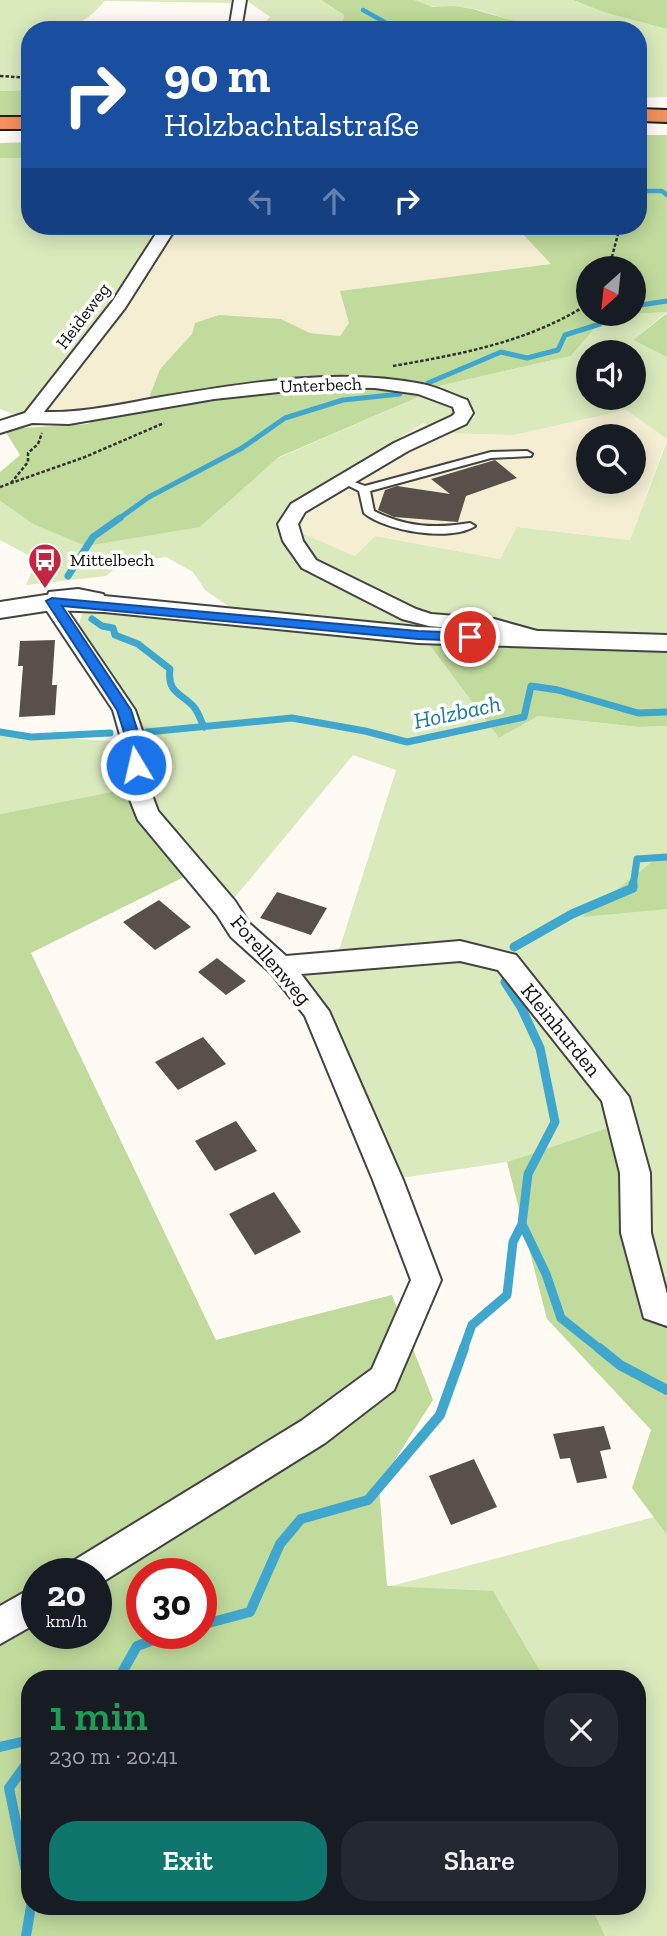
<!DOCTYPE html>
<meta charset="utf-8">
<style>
:root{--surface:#171b24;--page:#242831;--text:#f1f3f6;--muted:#9ea1a6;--accent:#0f766e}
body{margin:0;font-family:"Zilla Slab",serif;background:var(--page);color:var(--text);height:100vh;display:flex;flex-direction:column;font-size:26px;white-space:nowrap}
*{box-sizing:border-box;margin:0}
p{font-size:23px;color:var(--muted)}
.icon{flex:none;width:38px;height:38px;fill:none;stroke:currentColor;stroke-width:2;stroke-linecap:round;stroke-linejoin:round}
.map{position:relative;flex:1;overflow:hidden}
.side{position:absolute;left:21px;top:1670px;width:625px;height:245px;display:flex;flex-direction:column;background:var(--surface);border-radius:28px;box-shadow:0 4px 18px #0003}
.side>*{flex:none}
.hud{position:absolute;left:21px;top:21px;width:626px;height:214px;border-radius:28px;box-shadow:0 4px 18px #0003;background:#1a4fa0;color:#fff;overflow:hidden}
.needle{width:46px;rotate:207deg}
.buttons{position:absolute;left:576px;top:256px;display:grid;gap:14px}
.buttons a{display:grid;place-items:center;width:70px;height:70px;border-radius:50%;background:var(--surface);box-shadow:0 4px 18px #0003;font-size:35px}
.speed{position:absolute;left:21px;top:1558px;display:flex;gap:14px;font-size:35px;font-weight:700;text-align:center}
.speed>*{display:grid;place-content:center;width:91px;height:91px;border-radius:50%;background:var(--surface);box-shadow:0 4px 18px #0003;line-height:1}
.speed small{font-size:18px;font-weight:400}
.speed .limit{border:10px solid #d22;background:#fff;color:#111}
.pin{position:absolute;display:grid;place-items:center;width:60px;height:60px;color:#fff;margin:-30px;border:4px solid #fff;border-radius:50%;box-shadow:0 2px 7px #0007}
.me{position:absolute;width:77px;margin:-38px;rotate:351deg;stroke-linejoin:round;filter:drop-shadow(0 0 5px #0008)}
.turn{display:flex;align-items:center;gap:24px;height:147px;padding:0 28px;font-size:32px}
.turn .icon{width:91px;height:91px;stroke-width:2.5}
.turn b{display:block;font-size:49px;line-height:60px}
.lanes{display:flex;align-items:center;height:66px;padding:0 28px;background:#0003;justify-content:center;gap:35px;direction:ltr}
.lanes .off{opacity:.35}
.round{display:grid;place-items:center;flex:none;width:74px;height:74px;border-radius:28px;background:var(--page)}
.head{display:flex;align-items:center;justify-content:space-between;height:119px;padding:0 28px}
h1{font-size:42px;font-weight:600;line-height:52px;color:#1e9e55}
.primary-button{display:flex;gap:14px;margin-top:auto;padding:14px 28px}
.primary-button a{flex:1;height:80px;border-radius:28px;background:var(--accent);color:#fff;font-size:28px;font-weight:600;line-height:80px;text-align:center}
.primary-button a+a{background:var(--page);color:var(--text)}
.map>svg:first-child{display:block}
.farmland{fill:#f5eed3;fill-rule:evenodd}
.green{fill:#daeabc;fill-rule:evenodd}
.forest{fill:#c0db9c;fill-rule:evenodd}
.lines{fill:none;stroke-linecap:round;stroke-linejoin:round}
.stream-far4{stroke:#3fa6cd;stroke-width:4.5}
.stream-far3{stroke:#3fa6cd;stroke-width:5}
.stream-far2{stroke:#3fa6cd;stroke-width:7}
.stream-far1{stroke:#3fa6cd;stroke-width:9}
.stream{stroke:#3fa6cd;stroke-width:10}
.building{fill:#59504c}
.service-casing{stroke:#434343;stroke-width:4}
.minor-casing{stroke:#434343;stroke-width:4}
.tertiary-casing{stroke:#434343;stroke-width:4}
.motorway-casing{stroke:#212121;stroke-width:4}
.path{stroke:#323232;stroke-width:2.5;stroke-dasharray:3.5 2;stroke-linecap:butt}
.service{fill:#fff;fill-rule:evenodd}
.minor{fill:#fff;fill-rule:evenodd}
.tertiary{fill:#fff;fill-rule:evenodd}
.motorway{fill:#f3905d;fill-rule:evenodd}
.route{fill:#1a73e8;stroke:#114b97;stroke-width:2}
.labels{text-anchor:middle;stroke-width:7;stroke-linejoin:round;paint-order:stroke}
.far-street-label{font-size:18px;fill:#101010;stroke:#fff}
.far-poi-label{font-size:18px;fill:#101010;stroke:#fff;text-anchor:start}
.street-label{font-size:21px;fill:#101010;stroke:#fff}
.water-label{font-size:23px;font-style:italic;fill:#1877a3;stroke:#fff}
</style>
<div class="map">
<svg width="667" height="1936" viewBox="0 0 667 1936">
<rect width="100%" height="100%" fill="#fffbf4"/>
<path class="farmland" d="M175 226H515L551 264 341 291 349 323 340 336 310 333 281 319 195 323 192 334 160 369 147 403 58 416 42 412 143 278Z
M626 410 667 439 630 540 518 527 500 559 375 536 355 556 277 523 284 511 423 423 441 433 514 435ZM588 436H634V481H588Z"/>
<path class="green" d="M0 0H234V3L105 1C80 29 66 30 30 30V90L0 91Z
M246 0H321L344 15 341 30H242L243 27 262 25 270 17Z
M414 0H573L606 13 667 29V97L639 98V30H522L517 22C501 17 485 11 469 8 450 5 430 11 414 0Z
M0 158H30V226H163L115 303 29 409 18 416 0 409Z
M667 312 633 340 667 357V439L626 410 514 435 441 433 475 417 468 401 439 386 571 356 605 316ZM588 352H634V397H588Z
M430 392 451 403 456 410 453 418 433 428 423 423 284 510 278 523 355 556 375 536 500 559 517 527 630 540 667 441V634L418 625 232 609 205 590 193 572 166 557 120 564 106 576 26 585 37 560 0 540V501L33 524 200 527 278 458Z
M90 610 428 643 499 738 538 716 638 727 667 726V1312L620 1125 507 1162 388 1180 280 966 335 963 396 770 353 755 226 908 137 787 0 814V735L134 742 139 713 79 624 82 614Z
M654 1517 667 1535V1936H605L591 1906H637V1678H544V1674L387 1587Z"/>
<path class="forest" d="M321 0H414L433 7 455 6 473 9 518 22 522 30H341L344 15Z
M573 0H667V29L606 13Z
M30 90V115H0V91Z
M639 135H667V312L605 316 571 356 439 386 430 392 279 457 200 527 86 546 33 524 0 501V472L20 455 4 429 88 424 105 409 147 403 160 369 192 334 195 323 219 315 281 319 310 333 340 336 349 323 340 291 551 264 515 226H639ZM588 268H634V313H588Z
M30 142V158H0V143Z
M667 313V357L633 340Z
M428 643 559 649 667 650V726L638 727 538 716 499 738Z
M137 787 196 871 31 953 216 1340 392 1295 433 1400 379 1485 387 1586 493 1591 544 1678H30V1906H591L605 1936H0V814ZM37 1573H96V1633H37ZM142 1573H201V1633H142Z
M657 858H667V909L582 917Z
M620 1124 667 1312V1535L632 1488 651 1430 547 1319 507 1162Z"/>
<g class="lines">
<path class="stream-far4" d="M363 10 399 30
M639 191H662L667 195"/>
<path class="stream-far3" d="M634 306 667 301
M428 383 501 352 527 358 558 350 565 335 600 324 606 313
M117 520 149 497 242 448 285 418 343 400 400 394"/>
<path class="stream-far2" d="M68 576 93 537 120 518
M92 619 102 626 113 628 115 635 138 644 170 669C167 693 181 693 193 706 198 711 201 721 204 727
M0 732 31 737 110 733
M147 732 292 718 365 731 407 742 524 717 531 686 558 690 638 713 667 712
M633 886 637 859 667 857"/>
<path class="stream-far1" d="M514 947 572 914 633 888V884
M522 1224 546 1274 561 1318 601 1350
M463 1350 472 1325 507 1295 513 1242 522 1224 528 1174 555 1122 540 1048 521 1007 505 982"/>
<path class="stream" d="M599 1348 620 1365 667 1390
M201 1625 250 1612 280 1544 301 1519 368 1500 440 1415 464 1348
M119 1678 137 1646 173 1633
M0 1747 30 1740
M30 1759 9 1788 30 1891
M26 1936 31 1906"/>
</g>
<path class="building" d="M495 460 517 478 466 496 458 522 394 517 378 510 385 490 397 486 450 494 431 479Z
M55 640 52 685H57L55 715 19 717 23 666H18L20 641Z
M277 892 327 908 311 935 260 918Z
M159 900 191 927 155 950 123 922Z
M217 958 246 981 226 995 198 972Z
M203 1037 226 1064 178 1090 155 1062Z
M236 1121 257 1151 215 1171 195 1141Z
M274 1192 301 1232 255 1255 229 1214Z
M604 1426 611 1449 600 1451 607 1478 577 1483 570 1458 560 1459 553 1434Z
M474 1459 497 1507 451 1525 429 1476Z"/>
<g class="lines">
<g class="service-casing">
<path id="service" d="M527 451 532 454 531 456 491 458 370 491 374 511C405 527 435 529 470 523L475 526C451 542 385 531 364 513L359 491 339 481 344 478 365 486 491 452Z
M78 589 103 594 110 604 104 607 100 606 95 599 78 595 58 597 56 604 52 605 46 602 49 592Z"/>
</g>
<g class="minor-casing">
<path id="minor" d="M234 0H246L241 30H229Z
M161 226H177L125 308 44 412C84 413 122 404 161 397 247 383 336 367 422 384 437 387 453 395 467 400L473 413 466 424 408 451 305 512 298 524 303 541 316 560 416 609 431 614 494 619 548 634 551 639 548 644 540 646 493 632 429 626 402 619 302 568 283 541 278 524 291 504 394 443 452 416 455 413 453 407 418 394 375 388 324 387 214 399 69 424 32 423 0 433V421L25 413 112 302Z
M52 596 59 598 135 710 146 742 149 787 158 811 235 901 249 923 286 956 460 941 516 955 629 1097 650 1173 651 1233 667 1294V1326L644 1318 621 1233 620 1173 602 1101 498 970 460 961 301 974 329 1011 403 1180 441 1280 394 1390 325 1443 96 1586V1573H68L73 1561 301 1421 372 1369 411 1280 373 1180 305 1016 271 973 231 937 217 915 138 820 125 787 122 742 113 710 41 602 45 598Z
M37 1585V1623L0 1644V1606Z"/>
</g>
<g class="tertiary-casing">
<path id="tertiary" d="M52 594 104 596 418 627 667 635V651L418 643 104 612 52 610 0 618V602Z"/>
</g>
<g class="motorway-casing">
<path id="motorway" d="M639 109 667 110V122L639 121Z
M0 117H30V129H0Z"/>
</g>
<path class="path" d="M0 76 30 78
M609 268 618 234 615 226
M393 366C461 354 529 342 588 304
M11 483 28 462V453L38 444 42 433
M0 487 85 457 164 423"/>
<use href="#service" class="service"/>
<use href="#minor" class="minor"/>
<use href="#tertiary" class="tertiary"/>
<use href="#motorway" class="motorway"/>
</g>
<path class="route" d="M52 598 418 631 470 633 477 637 470 641 418 639 62 606 131 710 141 742 143 765 136 769 129 765 127 742 117 710 46 601Z"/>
<defs>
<g id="bus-pin" transform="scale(1.75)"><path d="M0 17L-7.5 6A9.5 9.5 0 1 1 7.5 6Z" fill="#c12741" stroke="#fff"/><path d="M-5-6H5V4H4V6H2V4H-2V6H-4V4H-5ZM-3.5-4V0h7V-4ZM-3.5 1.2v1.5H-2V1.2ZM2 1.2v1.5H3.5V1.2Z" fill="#fff"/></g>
</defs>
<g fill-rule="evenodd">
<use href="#bus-pin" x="45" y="560"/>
</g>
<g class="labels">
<g class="far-street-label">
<text transform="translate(83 316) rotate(-53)" y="6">Heideweg</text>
<text transform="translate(321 385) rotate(-2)" y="6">Unterbech</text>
</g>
<g class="far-poi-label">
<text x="70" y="566">Mittelbech</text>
</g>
<g class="street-label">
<text transform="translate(271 960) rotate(49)" y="7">Forellenweg</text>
<text transform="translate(561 1030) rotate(51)" y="7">Kleinhurden</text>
</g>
<g class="water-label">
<text transform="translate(457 712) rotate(-12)" y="8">Holzbach</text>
</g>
</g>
</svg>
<div class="buttons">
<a><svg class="needle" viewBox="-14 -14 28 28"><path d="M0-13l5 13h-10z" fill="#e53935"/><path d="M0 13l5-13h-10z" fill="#9ea1a6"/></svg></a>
<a><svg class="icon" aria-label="sound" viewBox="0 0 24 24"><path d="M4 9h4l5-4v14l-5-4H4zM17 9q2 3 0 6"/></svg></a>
<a><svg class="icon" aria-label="search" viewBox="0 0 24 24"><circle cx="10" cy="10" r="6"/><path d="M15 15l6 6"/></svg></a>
</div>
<div class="speed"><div>20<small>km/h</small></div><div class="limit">30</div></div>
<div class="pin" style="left:470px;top:637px;background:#d93025"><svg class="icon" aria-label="arrive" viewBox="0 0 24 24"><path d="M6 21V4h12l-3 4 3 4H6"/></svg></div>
<svg class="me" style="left:136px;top:765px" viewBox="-20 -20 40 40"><circle r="17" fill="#1a73e8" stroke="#fff" stroke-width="3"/><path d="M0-11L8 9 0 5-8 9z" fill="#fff"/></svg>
<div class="hud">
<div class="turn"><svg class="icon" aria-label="right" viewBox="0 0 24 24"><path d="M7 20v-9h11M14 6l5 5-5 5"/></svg><div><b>90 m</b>Holzbachtalstraße</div></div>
<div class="lanes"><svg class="icon off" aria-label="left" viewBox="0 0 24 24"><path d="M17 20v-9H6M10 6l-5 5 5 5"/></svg><svg class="icon off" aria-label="ahead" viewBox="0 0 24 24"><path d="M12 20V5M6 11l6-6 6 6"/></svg><svg class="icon" aria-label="right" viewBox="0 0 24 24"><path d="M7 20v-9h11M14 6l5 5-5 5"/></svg></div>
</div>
<section class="side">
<div class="head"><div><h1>1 min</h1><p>230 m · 20:41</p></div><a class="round"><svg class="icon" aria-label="close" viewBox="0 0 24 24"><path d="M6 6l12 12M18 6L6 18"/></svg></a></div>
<div class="primary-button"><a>Exit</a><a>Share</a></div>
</section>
</div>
